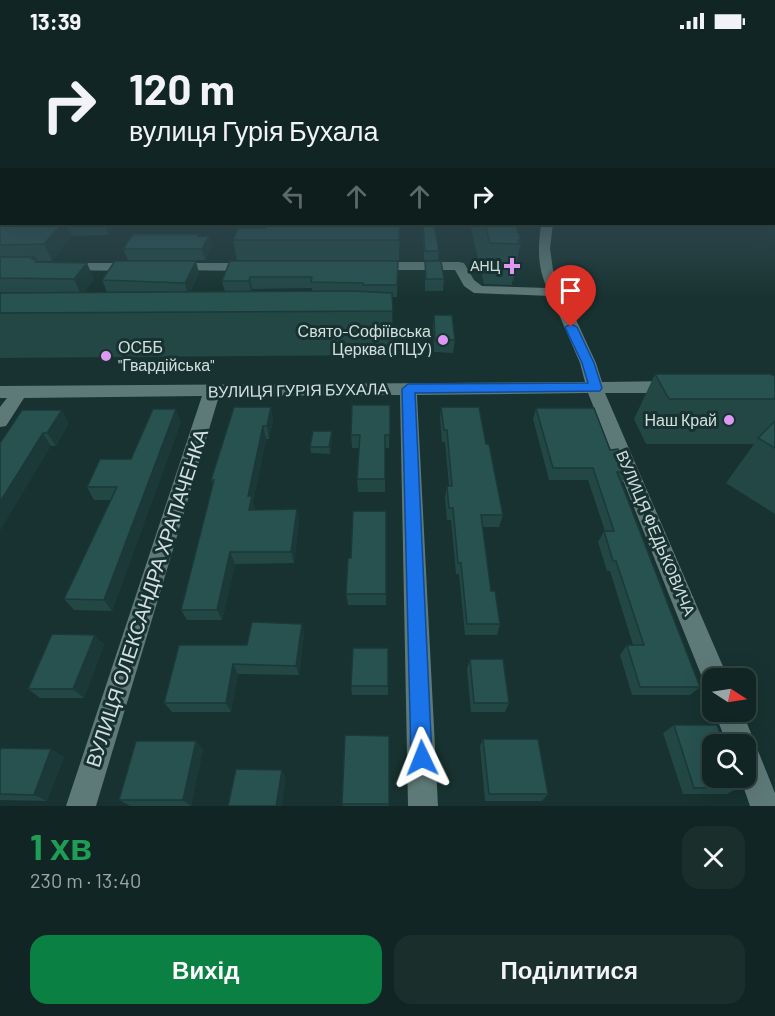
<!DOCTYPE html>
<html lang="uk">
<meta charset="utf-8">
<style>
:root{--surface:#112624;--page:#1a2e2c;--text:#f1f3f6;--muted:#9ca5a6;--line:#304341;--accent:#0b8043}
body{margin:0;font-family:Barlow,sans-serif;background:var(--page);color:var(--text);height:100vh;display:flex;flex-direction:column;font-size:22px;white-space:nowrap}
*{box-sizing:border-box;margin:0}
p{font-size:20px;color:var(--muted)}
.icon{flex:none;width:33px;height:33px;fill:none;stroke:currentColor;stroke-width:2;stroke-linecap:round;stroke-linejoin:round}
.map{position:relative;height:764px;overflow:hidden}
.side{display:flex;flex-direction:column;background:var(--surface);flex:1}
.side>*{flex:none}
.top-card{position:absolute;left:0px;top:0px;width:776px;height:183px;box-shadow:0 6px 24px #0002,0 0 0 2px var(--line);background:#112624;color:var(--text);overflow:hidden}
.needle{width:39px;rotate:102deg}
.fabs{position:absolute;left:702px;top:626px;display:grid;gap:12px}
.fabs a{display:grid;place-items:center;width:54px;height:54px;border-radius:12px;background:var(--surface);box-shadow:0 6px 24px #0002,0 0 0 2px var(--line);font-size:30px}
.pin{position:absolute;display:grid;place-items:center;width:51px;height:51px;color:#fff;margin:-62px -26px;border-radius:50% 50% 50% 0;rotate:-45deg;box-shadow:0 0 6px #0007}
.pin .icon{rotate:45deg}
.me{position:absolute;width:66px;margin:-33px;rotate:358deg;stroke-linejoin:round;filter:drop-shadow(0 0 4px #0008)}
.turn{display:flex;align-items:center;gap:21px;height:126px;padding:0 30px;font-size:27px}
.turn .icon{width:78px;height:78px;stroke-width:2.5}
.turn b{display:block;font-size:42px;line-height:51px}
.lanes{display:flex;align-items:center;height:57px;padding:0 30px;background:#0003;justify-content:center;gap:30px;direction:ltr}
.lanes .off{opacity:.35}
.round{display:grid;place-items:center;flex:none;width:63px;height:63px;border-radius:18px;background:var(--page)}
.overview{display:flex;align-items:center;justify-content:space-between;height:102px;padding:0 30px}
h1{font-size:36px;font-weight:700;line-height:45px;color:#1e9e55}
.action{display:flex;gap:12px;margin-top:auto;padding:12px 30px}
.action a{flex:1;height:69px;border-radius:18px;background:var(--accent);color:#fff;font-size:24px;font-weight:700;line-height:69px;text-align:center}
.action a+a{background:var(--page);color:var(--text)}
.status{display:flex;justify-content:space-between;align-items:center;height:42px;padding:0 30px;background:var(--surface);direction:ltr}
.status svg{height:16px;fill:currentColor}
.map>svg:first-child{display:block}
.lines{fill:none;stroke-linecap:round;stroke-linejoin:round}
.minor{fill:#5e7a78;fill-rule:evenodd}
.wall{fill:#224745;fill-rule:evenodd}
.shaded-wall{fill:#1b3938}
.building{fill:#275250;stroke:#1b3938;stroke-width:1.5}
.route{fill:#1a73e8;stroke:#114b97;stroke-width:1.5}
.poi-dot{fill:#dd98f3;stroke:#173230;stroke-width:2}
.labels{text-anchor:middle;stroke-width:6;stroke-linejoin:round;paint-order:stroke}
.far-poi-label{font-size:14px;fill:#d1e0df;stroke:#173230;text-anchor:end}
.poi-label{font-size:16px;fill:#d1e0df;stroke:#173230;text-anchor:end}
.street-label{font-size:16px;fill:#d1e0df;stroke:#173230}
.near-street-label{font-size:20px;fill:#d1e0df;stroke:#173230}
</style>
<div class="status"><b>13:39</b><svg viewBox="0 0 49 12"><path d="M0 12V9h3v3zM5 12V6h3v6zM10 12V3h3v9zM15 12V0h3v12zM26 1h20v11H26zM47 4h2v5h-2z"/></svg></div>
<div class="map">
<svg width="775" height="764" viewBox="0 0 775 764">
<rect width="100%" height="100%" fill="#173230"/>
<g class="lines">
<path class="minor" d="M541 182H553L550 206 553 228 596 321 602 340 673 339 679 341 681 345 679 349 673 351H605L728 636H712V648L706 645 588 351 417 353 438 764H408L400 353 219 354 96 764H66L202 354 24 356 6 384 0 385V365L7 356H0V344L585 340 580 321 551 254 474 251 464 244 455 228H373L366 224 373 220H459L464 221 474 238 482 244 547 246C537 223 538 206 541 182Z
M64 221H136L143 225 136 229 59 228 57 225Z
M175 221H253L260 225 253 229 170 228 168 225 170 222Z
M714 669H742L775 751V764H750L740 735H746V702H727Z"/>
</g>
<path class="wall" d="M3 182H117L109 193 72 194 52 219H38L39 220 94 237 84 251H123L107 250 102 238 199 231 190 250H225L222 239 230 219H398L397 255H392L393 313 0 316V251H2L0 250V184ZM312 246V249L251 250 252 247Z
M369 182V183H400L399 218H237L233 198 266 186Z
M423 182H434L439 209 438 218H424Z
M470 182H515L521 198 513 239H512V243L484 242Z
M200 194H209L212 205 205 218H128L123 207Z
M425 219 444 237 443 249H425Z
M434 273 455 298 453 311 434 310 433 285Z
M655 332 775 334V472L726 441 754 402H646L634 377Z
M390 363 389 406H385V450H358L357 437 359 406H352L351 393Z
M271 365 273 378 269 397H266L253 460 255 468 297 467 299 479 294 521 235 522 222 578H187L181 568 213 442 211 438Z
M441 365 486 402 503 473 499 485H482L491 549 500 582 497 593H465L459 532H456L451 478H447L445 456 447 444H449L445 400H442L440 377Z
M536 366 610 408 628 430 622 441 700 645 690 653H632L620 613 627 603H633L610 529H607L598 500 604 489H605L588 438H549L533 377Z
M181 380 112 569 74 568 64 557 112 458H94L87 445 131 417Z
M69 381 56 404 0 401Z
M332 389V395L330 412 311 411 310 405Z
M386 469V563H348L346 552Z
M304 592 299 633 238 632 231 670H172L164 661 247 603Z
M95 593 104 603 84 656H40L28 647Z
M388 606V653H352L351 644Z
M470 617 509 661 505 670H471L467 627Z
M674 683 740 745 727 752H683L663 691Z
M389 694V764H343L342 762Z
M483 697 548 752 542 759H485L480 704Z
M51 707 64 715 47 759 0 758V709Z
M203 707 191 764H130L119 758Z"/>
<path class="shaded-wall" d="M62 182H66L72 194 52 219 44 202Z
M105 182H117L109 193Z
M209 194 212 205 205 218 202 207Z
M196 219 199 231 188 253 185 241Z
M87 221 94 237 82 254 74 237Z
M250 235 252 247 251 251 249 239Z
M271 365 273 378 269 397 267 384Z
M176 367 181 380 112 569 104 558Z
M62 368 69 381 56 404 47 391Z
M263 384 266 397 253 460 255 466 253 480 249 468 248 454Z
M332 389V395L330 412 329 405Z
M43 391 51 404 0 489V460Z
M297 467 299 479 294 521 291 510Z
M230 510 235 522 222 578 217 568Z
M302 582 304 592 299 633 296 624Z
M95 593 104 603 84 656 73 647Z
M233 622 238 632 231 670 226 661Z
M196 699 203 707 191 764 183 758Z
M51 707 64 715 47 759 34 753Z
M282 728 286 735 282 764H276Z"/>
<path class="building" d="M3 182H62L44 202 0 203V184Z
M267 182H367V183H400L399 198H233L238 186H266Z
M423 182H434L439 209H425Z
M485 182H515L521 198H518L519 202 490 201Z
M133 192H199L198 194H209L202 207H123Z
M0 215H34L32 217H37L35 220 87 221 74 237 0 236Z
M115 219H196L185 241 102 238Z
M230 219H398L397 243H363V241L311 240 312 235H250L249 239H222Z
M425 219H441L444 237H426Z
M351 249 392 251 393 269 0 271V251Z
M434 273H452L455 298H435Z
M655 332H770L775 334V357H669Z
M352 363H390V393H385V437H357L360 393H351Z
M234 365H271L267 384H263L248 454H252L249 468 297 467 291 510H230L217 568H181L214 438H211Z
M441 365H479L486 402H489L503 473H481L491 549H495L500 582H467L461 521H458L453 466H449L447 444H452L447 388H444Z
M536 366H594L610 408 618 407 628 430H617L700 645H640L627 603H644L616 519H613L604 489H614L593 426H553Z
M153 367H176L104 558 64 557 117 445H87L100 417H131Z
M22 368H62L47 391H43L0 460V401Z
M775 379V406L758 396Z
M313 389H332L329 405H310Z
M353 469H386V552H346L348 516H351Z
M252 580 302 582 296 624 233 622 226 661H164L179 603H247Z
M52 592 95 593 73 647H28Z
M353 606H388V644H351Z
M470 617H503L509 661H474Z
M674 683H717L724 702H712V735H736L740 745 694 746Z
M345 693 389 694V762H342Z
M483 697H538L548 752H489Z
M136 699H196L183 758H119Z
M1 706 51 707 34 753 0 752V709Z
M236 727 282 728 276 764H228Z"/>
<linearGradient id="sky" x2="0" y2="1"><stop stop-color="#0d1c1a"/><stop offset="0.59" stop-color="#364f59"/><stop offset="1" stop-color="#364f59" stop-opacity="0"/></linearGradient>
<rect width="775" height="257" fill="url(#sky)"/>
<path class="route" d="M571 282 577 285 594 321 602 346 600 349 415 351 432 716 429 724 422 727 414 724 411 716 402 347 408 342 588 341 582 321 565 285Z"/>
<g class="poi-dot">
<path d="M509 215h6v6h6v6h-6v6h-6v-6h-6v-6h6z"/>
<circle cx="443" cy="298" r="6"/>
<circle cx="106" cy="314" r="6"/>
<circle cx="729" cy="378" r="6"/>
</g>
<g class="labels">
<g class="far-poi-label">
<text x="500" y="229">АНЦ</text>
</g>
<g class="poi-label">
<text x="431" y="295">Свято-Софіївська<tspan x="431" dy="18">Церква (ПЦУ)</tspan></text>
<text x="118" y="311" text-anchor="start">ОСББ<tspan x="118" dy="18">"Гвардійська"</tspan></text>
<text x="717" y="384">Наш Край</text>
</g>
<g class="street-label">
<text transform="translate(298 348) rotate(-1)" y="6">ВУЛИЦЯ ГУРІЯ БУХАЛА</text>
<text transform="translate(656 491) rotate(67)" y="6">ВУЛИЦЯ ФЕДЬКОВИЧА</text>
</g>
<g class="near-street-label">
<text transform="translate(147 556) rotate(-72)" y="7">ВУЛИЦЯ ОЛЕКСАНДРА ХРАПАЧЕНКА</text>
</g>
</g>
</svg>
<div class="fabs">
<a><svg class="needle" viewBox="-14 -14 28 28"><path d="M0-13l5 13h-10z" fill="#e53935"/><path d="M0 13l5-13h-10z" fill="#9ca5a6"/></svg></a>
<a><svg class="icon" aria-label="search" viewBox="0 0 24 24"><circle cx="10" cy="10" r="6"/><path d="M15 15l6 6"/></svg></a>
</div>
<div class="pin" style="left:571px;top:285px;background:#d93025"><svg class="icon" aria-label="arrive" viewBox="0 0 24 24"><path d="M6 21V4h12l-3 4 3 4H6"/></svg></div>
<svg class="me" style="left:422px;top:716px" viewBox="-20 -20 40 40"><path d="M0-17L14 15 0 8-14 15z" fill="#1a73e8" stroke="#fff" stroke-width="4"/></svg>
<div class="top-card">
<div class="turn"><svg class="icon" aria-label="right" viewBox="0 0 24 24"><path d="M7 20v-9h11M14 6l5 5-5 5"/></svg><div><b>120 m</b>вулиця Гурія Бухала</div></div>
<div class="lanes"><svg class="icon off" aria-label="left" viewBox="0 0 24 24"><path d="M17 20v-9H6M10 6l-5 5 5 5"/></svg><svg class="icon off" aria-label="ahead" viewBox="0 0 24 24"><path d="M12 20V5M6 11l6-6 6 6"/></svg><svg class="icon off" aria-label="ahead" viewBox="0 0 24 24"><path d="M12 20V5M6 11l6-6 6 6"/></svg><svg class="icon" aria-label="right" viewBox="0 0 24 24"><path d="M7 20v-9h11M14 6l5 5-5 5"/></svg></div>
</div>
</div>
<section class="side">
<div class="overview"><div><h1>1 хв</h1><p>230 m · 13:40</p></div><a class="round"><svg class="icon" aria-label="close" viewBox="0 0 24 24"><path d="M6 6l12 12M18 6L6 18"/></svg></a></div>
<div class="action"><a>Вихід</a><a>Поділитися</a></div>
</section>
